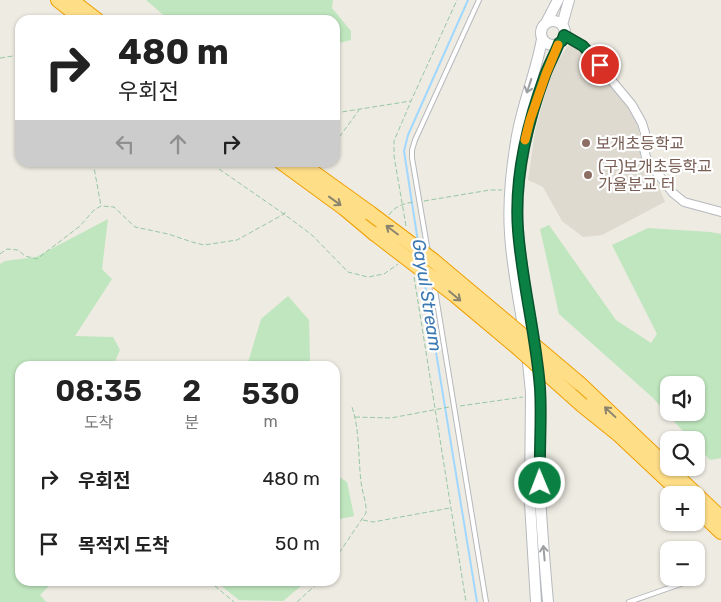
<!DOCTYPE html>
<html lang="ko">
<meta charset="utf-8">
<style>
:root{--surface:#fff;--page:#f6f6f6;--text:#222;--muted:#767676}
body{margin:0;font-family:Rubik,"Noto Sans KR",sans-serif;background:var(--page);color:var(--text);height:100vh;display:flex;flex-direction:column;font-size:19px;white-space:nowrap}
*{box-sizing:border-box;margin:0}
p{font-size:16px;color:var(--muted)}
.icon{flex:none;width:28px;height:28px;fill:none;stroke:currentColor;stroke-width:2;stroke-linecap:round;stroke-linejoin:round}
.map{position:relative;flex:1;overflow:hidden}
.side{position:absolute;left:15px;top:361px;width:325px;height:225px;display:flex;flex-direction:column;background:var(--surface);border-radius:15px;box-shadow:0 1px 4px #0004}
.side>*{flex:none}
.hud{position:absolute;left:15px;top:15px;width:325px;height:152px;border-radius:15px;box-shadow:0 1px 4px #0004;background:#fff;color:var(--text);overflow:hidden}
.controls{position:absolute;left:660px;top:376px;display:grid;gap:10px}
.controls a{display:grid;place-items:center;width:45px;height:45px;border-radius:10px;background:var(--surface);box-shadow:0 1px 4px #0004;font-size:25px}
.pin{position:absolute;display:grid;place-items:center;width:42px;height:42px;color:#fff;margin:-21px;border:2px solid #fff;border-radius:50%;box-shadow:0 1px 5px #0007}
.me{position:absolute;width:55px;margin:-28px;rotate:359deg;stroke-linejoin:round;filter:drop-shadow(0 0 4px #0008)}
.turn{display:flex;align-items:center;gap:18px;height:105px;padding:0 20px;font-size:22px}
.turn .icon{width:65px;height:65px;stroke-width:2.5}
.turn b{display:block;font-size:35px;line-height:42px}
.lanes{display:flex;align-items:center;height:48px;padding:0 20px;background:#0003;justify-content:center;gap:25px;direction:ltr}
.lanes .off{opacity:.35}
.eta{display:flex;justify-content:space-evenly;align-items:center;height:85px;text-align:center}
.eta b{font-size:30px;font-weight:600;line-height:35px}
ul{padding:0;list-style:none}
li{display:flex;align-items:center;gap:15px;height:65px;padding:0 20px}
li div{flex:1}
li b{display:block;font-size:19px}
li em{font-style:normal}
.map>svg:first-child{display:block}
.education{fill:#dedad0}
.green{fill:#bfe6be;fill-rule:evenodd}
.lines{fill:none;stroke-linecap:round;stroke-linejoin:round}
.stream{stroke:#a1d8ff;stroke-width:2}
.lane-casing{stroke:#b5b8bd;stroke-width:6}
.street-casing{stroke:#b5b8bd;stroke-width:10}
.secondary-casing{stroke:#b6babf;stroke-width:12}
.highway-casing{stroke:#f09f00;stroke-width:16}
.path{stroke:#97c7a4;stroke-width:1;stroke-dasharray:5 2.5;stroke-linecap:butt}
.lane{stroke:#fff;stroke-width:4}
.street{stroke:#fff;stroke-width:8}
.secondary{stroke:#fff;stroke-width:10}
.highway{stroke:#ffde88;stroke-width:14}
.highway-bridge-casing{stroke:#f09f00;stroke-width:16;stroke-linecap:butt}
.highway-bridge{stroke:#ffde88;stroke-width:14}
.oneway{stroke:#9c9fa1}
.oneway2{stroke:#8c856e}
.route-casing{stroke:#07532c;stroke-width:12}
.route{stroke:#0b8043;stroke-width:9}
.slow{stroke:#f59e0b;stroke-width:9}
.education-dot{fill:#8d6e63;stroke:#fff;stroke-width:2}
.labels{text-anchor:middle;stroke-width:4.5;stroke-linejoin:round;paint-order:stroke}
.education-label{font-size:16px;fill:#785e54;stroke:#fff;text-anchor:start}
.water-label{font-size:18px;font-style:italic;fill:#3c79b3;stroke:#fff}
</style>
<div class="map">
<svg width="721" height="602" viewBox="0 0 721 602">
<rect width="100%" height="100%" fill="#eeebe2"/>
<path class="education" d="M572 44 595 65 628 102 639 129 640 155 656 180 665 202 602 235 583 237 562 221 543 187 528 180 535 131 551 72 567 47Z"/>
<path class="green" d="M146 0H333L332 8 351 31V40L335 44V20H169Z
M108 219 102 269 112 279 75 336 113 337 120 350 113 366H20V581H54L40 595 46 602H0V264L5 261 36 257Z
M549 225 616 320 651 343 657 334 612 245 648 228 710 232 721 234V458L710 460 696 445V440H691L652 397 559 314 540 229ZM669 385H696V412H669Z
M288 296 309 320 310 360 314 366H247L261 319Z
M335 474 347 482 354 516 335 520Z
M215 581H307L283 601 239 600Z"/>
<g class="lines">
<path class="stream" d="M418 242 404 151 408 135 468 0
M424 279 477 602"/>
<g class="lane-casing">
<path id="lane" d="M428 252 412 158V150L415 140 479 0
M434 284 486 602
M629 602 692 580"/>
</g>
<g class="street-casing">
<path id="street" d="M565 35 583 46 632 105 642 123 645 133 644 149 646 157 651 165 673 193 684 202 721 212"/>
</g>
<g class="secondary-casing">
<path id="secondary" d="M541 33a12 12 0 1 1 24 0a12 12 0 1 1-24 0Z
M547 21 558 0
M562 25 569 0
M525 339C520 304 512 269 510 233 508 203 511 172 516 142 521 107 536 74 542 39
M535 349C530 309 520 269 518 228 515 176 527 124 545 75 549 64 555 54 559 43
M527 353 531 392 530 503 536 602
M537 364C541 398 539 432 539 467 540 512 544 557 548 602"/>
</g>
<g class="highway-casing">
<path id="highway" d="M58 0 77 15
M71 0 97 20
M281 162 344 208 375 234
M299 162 370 213
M579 383 721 518
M582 405 618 434 683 495
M696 508 721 532"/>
</g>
<path class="path" d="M0 58 20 55
M335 113 411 101
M335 143 359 110
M93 162 101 206
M219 169 284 214 312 235 348 272 368 277 384 274 398 264
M424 201 490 190H502
M389 215C395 206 403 204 413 202
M406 226 394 156V141L411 101 457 0
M0 254 7 249 18 250 25 256 37 259 80 226 94 210 101 206 114 207 135 227 168 234 192 242 204 245 237 240 284 214 286 211
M414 277 466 602
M460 406 523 397
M355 417 391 418 449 407
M363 520 373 522 450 508
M335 559 366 513C367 502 362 493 361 482 358 457 360 431 352 407
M209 581 234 602
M297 602 320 581"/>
<use href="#lane" class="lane"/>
<use href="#street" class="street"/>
<use href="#secondary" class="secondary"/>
<use href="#highway" class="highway"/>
<g class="highway-bridge-casing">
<path id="highway-bridge" d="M370 213 434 261 579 383
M375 234 456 296 518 348 582 405"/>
</g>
<use href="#highway-bridge" class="highway-bridge"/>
</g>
<defs><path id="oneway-shaft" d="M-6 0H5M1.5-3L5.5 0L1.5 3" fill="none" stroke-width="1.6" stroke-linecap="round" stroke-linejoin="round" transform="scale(1.25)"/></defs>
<g class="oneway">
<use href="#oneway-shaft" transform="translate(529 86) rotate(108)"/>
<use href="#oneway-shaft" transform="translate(544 553) rotate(-95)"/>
</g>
<g class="oneway2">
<use href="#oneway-shaft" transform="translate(335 201) rotate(36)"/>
<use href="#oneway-shaft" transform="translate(392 230) rotate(-143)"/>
<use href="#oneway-shaft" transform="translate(455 296) rotate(40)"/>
<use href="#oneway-shaft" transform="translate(610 412) rotate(-137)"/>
</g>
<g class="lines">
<g class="route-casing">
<path id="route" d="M540 483C539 451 542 420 540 388 536 335 522 283 518 230 514 178 527 124 545 75 549 64 555 54 559 43L562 41 564 35 583 46 600 65"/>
</g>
<use href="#route" class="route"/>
<path class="slow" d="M525 140 530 120 546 74 558 45"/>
</g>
<g class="education-dot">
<circle cx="586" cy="143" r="5"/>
<circle cx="588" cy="175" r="5"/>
</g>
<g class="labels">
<g class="education-label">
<text x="596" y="149">보개초등학교</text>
<text x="598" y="172">(구)보개초등학교<tspan x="598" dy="18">가율분교 터</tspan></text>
</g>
<g class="water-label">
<text transform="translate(427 295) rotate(81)" y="6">Gayul Stream</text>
</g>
</g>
</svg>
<div class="controls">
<a><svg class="icon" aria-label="sound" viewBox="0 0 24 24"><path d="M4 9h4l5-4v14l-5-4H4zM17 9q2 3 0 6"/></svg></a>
<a><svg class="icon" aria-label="search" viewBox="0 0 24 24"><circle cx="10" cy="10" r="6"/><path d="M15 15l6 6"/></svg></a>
<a>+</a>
<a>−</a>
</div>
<div class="pin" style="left:600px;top:65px;background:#d93025"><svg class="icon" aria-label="arrive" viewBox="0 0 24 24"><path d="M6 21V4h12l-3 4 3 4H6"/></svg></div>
<svg class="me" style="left:540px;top:483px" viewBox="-20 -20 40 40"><circle r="17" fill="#0b8043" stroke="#fff" stroke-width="3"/><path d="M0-11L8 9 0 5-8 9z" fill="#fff"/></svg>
<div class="hud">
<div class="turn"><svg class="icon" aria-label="right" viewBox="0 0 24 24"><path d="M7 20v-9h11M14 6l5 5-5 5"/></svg><div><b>480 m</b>우회전</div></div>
<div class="lanes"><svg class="icon off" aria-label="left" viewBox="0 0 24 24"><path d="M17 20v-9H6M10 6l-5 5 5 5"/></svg><svg class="icon off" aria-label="ahead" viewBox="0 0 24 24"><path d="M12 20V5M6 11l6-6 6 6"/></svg><svg class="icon" aria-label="right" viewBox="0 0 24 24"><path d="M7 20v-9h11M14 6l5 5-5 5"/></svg></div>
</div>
<section class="side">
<div class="eta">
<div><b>08:35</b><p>도착</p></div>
<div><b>2</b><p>분</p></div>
<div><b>530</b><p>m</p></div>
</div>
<ul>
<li><svg class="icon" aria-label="right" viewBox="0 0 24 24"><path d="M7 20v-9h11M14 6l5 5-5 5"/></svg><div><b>우회전</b></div><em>480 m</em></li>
<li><svg class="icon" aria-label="arrive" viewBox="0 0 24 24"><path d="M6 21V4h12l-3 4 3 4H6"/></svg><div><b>목적지 도착</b></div><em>50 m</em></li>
</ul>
</section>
</div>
